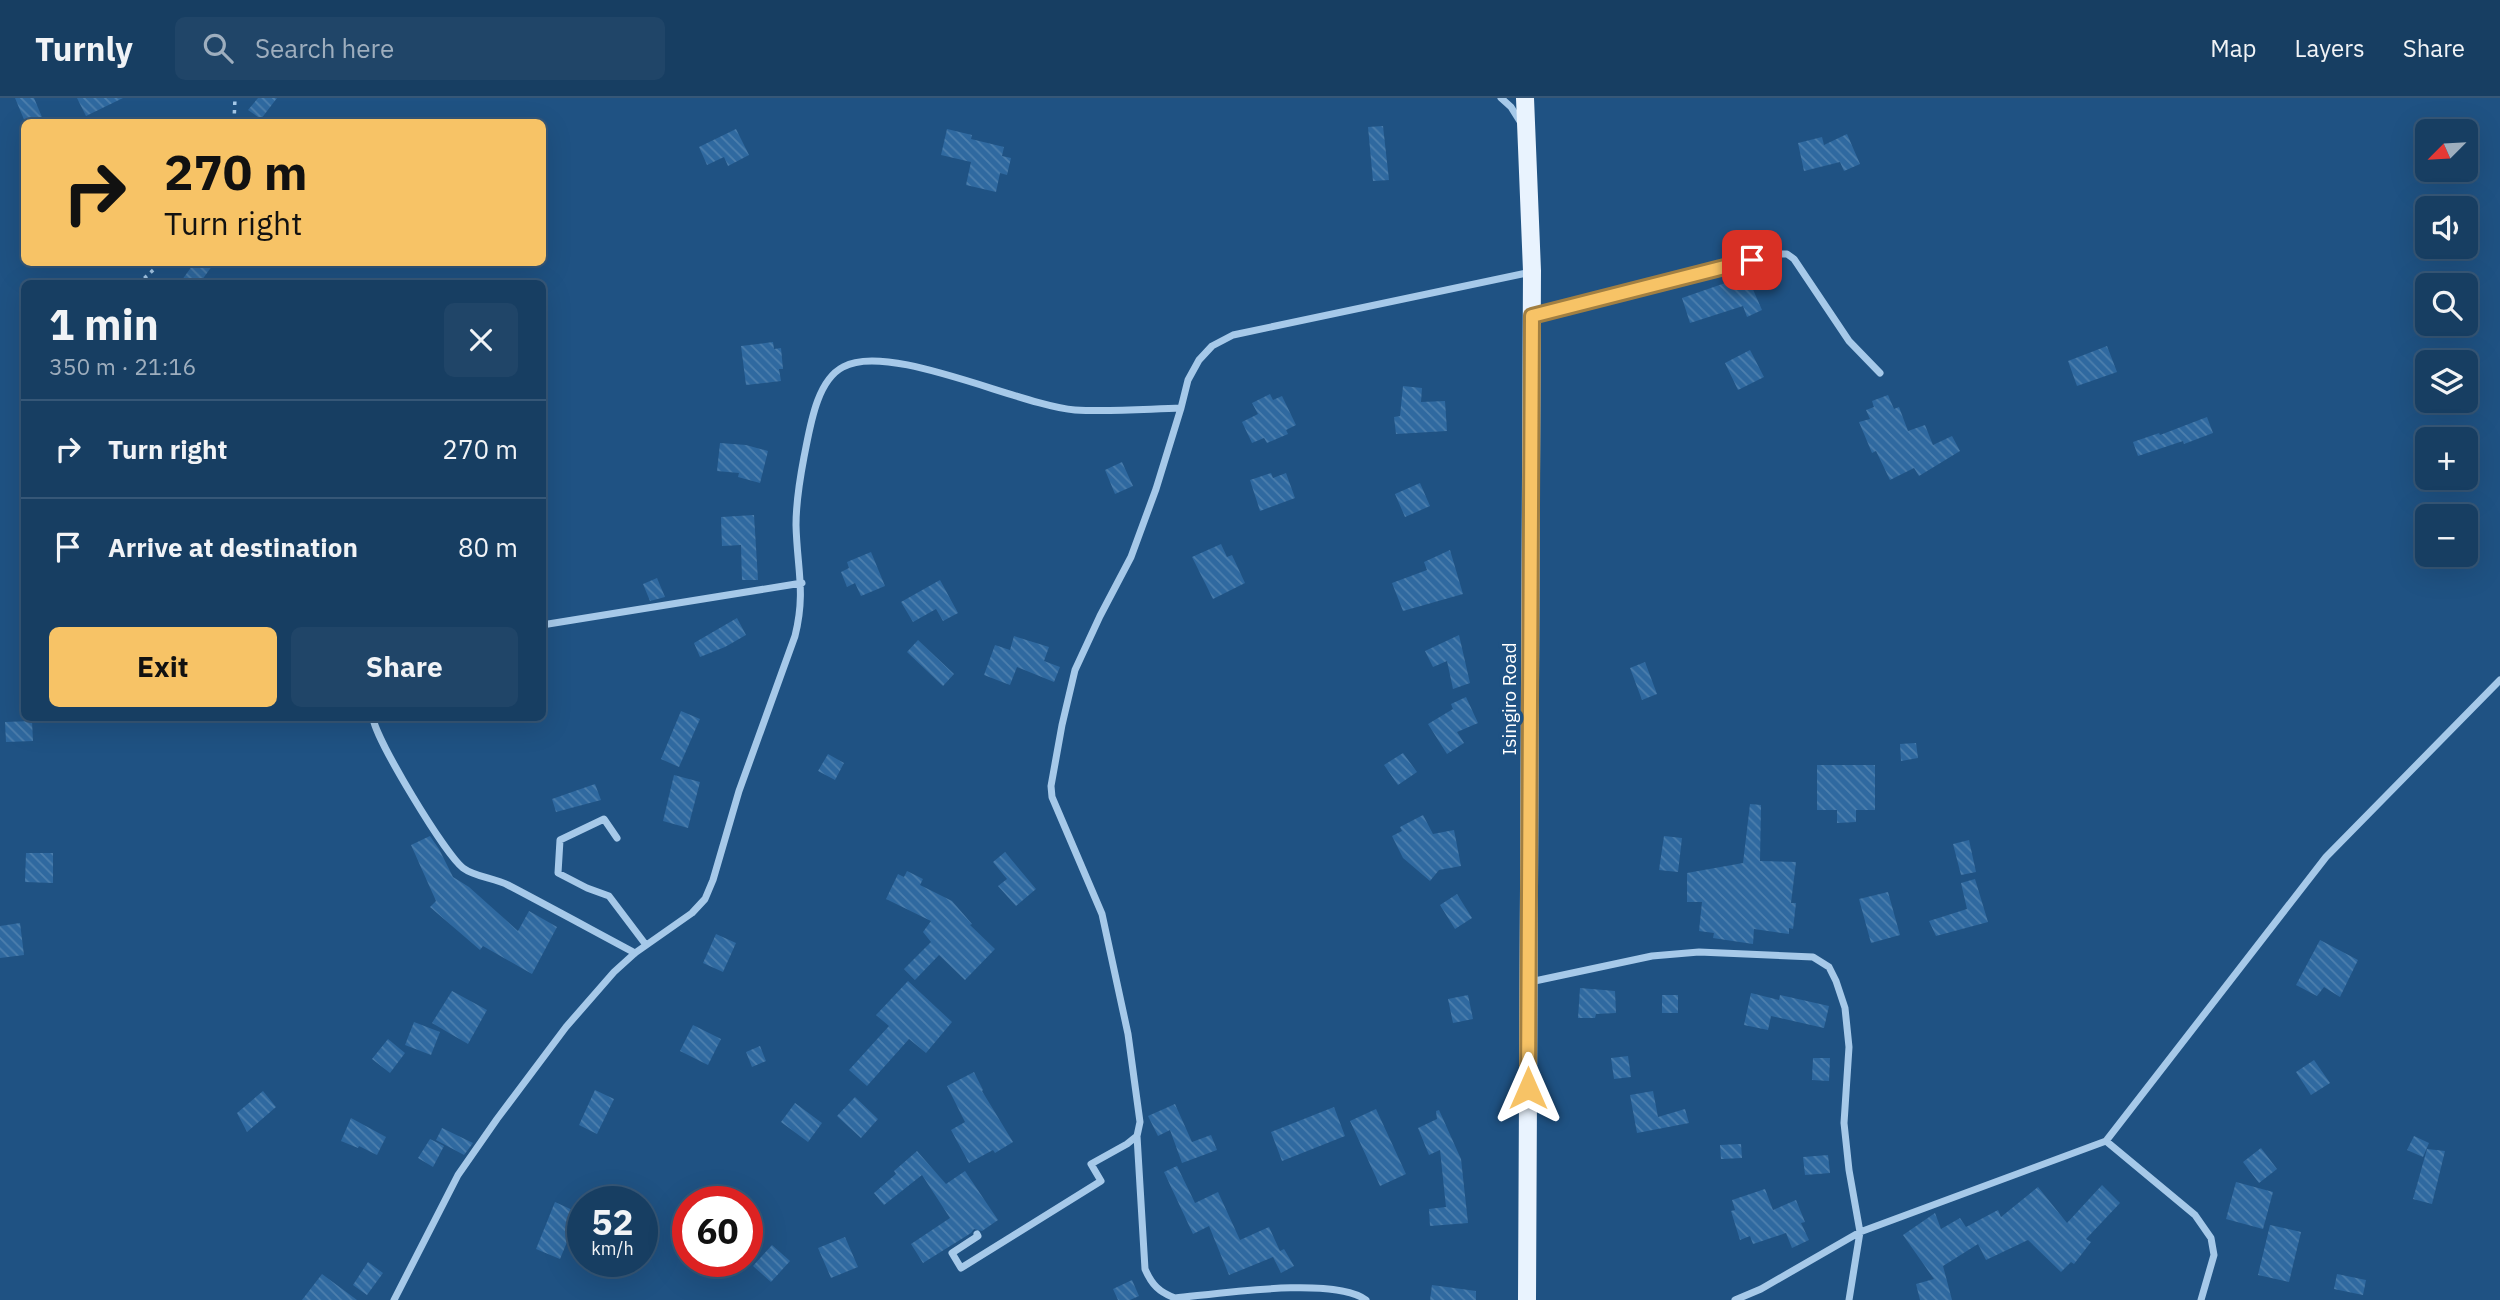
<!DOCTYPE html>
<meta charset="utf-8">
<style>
:root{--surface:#173e62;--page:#204568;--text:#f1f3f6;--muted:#9eaebe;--line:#365777;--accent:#f7c366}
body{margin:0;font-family:"IBM Plex Sans",sans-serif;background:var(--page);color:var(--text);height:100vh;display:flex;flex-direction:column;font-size:26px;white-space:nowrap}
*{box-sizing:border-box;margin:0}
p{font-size:23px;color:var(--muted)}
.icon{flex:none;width:38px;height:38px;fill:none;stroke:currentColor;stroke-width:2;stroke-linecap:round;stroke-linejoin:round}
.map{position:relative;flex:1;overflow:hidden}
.panel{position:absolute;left:21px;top:182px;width:525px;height:441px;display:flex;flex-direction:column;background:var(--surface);border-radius:10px;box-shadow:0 7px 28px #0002,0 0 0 2px var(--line)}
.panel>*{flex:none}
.hud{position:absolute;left:21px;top:21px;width:525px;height:147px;border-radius:10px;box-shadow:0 7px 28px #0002,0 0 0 2px var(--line);background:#f7c366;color:#111;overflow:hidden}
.needle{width:46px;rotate:246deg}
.buttons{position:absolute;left:2415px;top:21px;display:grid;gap:14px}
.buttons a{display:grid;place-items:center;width:63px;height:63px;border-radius:10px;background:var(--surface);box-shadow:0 7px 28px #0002,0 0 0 2px var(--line);font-size:35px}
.speed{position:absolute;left:567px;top:1088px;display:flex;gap:14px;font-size:35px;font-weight:700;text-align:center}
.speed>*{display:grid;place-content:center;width:91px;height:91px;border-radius:50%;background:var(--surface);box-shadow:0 7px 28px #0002,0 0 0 2px var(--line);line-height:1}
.speed small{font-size:18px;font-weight:400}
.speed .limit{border:10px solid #d22;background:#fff;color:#111}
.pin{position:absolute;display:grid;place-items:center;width:60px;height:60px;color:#fff;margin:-30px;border-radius:14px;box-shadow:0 4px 10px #0006}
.me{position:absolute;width:77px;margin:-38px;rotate:0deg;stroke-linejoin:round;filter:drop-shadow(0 0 5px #0008)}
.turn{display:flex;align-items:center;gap:24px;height:147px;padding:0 28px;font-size:32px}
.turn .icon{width:91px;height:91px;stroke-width:2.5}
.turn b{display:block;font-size:49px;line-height:60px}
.round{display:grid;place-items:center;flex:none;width:74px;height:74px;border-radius:10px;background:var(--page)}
.overview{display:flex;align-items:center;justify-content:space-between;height:119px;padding:0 28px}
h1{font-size:42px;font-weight:800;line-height:52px}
.cta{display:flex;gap:14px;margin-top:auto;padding:14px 28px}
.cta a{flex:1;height:80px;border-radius:10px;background:var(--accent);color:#111;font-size:28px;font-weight:800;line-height:80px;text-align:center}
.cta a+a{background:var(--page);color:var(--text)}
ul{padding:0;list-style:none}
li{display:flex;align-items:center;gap:21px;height:98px;padding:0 28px;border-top:2px solid var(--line)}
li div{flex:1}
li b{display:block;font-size:26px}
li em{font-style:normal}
header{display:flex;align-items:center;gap:42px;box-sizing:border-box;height:98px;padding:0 35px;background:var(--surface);border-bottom:2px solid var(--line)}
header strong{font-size:33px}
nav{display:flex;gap:38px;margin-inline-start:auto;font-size:24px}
.search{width:490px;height:63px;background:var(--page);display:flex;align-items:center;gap:18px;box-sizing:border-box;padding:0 24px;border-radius:10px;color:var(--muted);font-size:26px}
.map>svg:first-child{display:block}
.building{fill:url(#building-back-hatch)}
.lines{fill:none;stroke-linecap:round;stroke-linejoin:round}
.path{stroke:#a6c9e9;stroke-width:3.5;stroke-dasharray:3.5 5;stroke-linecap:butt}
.minor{stroke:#a6c9e9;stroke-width:7}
.primary{stroke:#e9f3fe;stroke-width:18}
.route-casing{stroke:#a17f42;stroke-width:18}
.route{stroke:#f7c366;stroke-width:12}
.labels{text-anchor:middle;stroke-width:7;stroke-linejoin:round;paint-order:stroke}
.street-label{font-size:19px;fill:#fff;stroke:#1f5283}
</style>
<header>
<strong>Turnly</strong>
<div class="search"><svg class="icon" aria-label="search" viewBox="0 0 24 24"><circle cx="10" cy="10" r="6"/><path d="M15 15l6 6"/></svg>Search here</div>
<nav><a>Map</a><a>Layers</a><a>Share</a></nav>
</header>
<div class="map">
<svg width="2500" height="1202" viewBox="0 0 2500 1202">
<defs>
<pattern id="building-back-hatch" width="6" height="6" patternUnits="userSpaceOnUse" patternTransform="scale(1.75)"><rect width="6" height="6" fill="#2f69a0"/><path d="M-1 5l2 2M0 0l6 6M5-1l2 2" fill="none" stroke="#4e80ae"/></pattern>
</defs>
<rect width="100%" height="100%" fill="#1f5283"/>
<path class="building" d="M15 0H34L44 24H25Z
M77 0H123L86 18Z
M258 0H277L261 21 248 12Z
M1383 28 1389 82 1373 83 1368 29Z
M736 31 749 57 728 68 724 59 707 67 699 49Z
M947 31 972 37 971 41 1004 49 1002 58 1011 60 1007 77 1000 75 996 94 966 87 971 64 941 57Z
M1847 36 1860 66 1844 73 1840 64 1804 73 1798 45 1822 39 1824 47Z
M195 164H215L199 186H179Z
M1744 171 1762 212 1747 219 1743 208 1690 225 1682 200 1731 183 1729 178Z
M773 244 774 251 781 250 783 271H779L781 283 746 287 741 248Z
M2107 248 2117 274 2077 288 2068 263Z
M1750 252 1764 279 1738 292 1725 265Z
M1403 288 1422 290 1421 304 1445 303 1447 333 1396 336 1394 319 1400 318Z
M1270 296 1273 302 1282 298 1296 327 1286 332 1288 336 1267 345 1264 340 1252 345 1242 324 1258 316 1252 305Z
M1888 297 1894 311 1899 309 1908 333 1925 327 1933 347 1952 338 1960 353 1919 378 1914 370 1890 382 1876 353 1872 355 1859 324 1870 321 1866 312 1874 309 1872 303Z
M2207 319 2213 335 2184 346 2183 343 2138 358 2133 344 2159 335 2160 337Z
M720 345 746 347 768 353 760 385 738 379 739 375 717 373Z
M1122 364 1133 388 1115 396 1105 372Z
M1271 375 1273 380 1286 375 1295 400 1260 413 1250 382Z
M1420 385 1430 408 1405 419 1395 396Z
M754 417 758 482H742L741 447 722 448 721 419Z
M1221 446 1227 459 1232 457 1245 485 1213 501 1192 459Z
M1450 452 1463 496 1403 513 1392 485 1427 472 1424 464Z
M871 454 885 488 861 498 855 485 847 489 841 474 849 470 847 464Z
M657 480 665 499 650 503 643 486Z
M940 482 958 515 943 523 936 511 913 524 901 504Z
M737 520 746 537 725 549 700 559 694 545Z
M1459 537 1470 585 1453 591 1447 563 1433 569 1425 553Z
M1014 538 1049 549 1044 563 1060 569 1054 584 1017 569 1010 587 984 577 995 547 1010 552Z
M918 542 954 576 943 588 907 554Z
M1645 564 1657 596 1642 602 1630 570Z
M1466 599 1478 625 1457 634 1464 645 1447 656 1428 626 1453 611 1451 606Z
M681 613 700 621 679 669 661 661Z
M32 623 33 643 6 644 5 624Z
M1916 645 1918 660 1901 663 1900 646Z
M1403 655 1417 674 1398 687 1384 667Z
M828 656 844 665 835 682 818 673Z
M1817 667H1875V712H1856V724L1837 725V712H1817Z
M674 677 700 684 688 730 663 723Z
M595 686 601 702 556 714 552 701Z
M1750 706 1761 707 1760 763 1796 764 1791 805H1796L1793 831 1789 830V836L1754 831 1753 846 1713 840 1714 835 1699 833 1702 804H1687V775L1743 765Z
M1423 717 1433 736 1454 732 1461 768 1439 772 1430 783 1403 760 1392 738 1402 733 1400 729Z
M430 738 439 751 453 779 469 789 518 833 529 813 557 829 532 876 483 848 480 852 430 809 436 803 411 747Z
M1664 738 1682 740 1678 774 1659 772Z
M1969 742 1976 774 1961 777 1953 746Z
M1005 754 1036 791 1016 808 998 788 1007 781 993 764Z
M26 755H53V785L25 784Z
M907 773 923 781 920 787 952 803 972 826 970 827 995 851 965 882 939 857 915 882 904 871 931 844 923 834 931 823 886 801 898 776 904 779Z
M1975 781 1988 824 1936 838 1929 823 1967 811 1961 785Z
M1888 794 1900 837 1871 845 1859 801Z
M1457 796 1472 820 1455 831 1440 807Z
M20 825 24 857 0 860V828Z
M716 836 736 845 723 874 703 865Z
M2320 842 2358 862 2340 899 2324 889 2317 898 2296 887Z
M908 883 952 924 926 955 909 941 867 988 849 972 889 928 876 917Z
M1580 890 1615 893 1616 915 1596 916 1595 920H1578Z
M452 893 487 912 468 946 432 925Z
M1751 895 1779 902 1780 897 1829 908 1824 930 1771 918 1768 932 1744 927Z
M1468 897 1473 921 1453 925 1448 901Z
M1662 897H1678V915H1662Z
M414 924 440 934 431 957 405 947Z
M693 927 721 941 708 967 680 953Z
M388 941 405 955 390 975 372 961Z
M760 948 766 963 752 969 746 954Z
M1628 958 1631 979 1614 981 1611 960Z
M1813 960H1830L1829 983 1812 982Z
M2314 962 2330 985 2311 997 2296 974Z
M974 974 983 992 982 993 1013 1044 995 1055 993 1052 969 1065 951 1032 965 1024 947 988Z
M595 992 614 1001 597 1036 579 1027Z
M263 993 276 1009 247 1034 237 1015Z
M1653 993 1658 1019 1685 1011 1689 1025 1637 1035 1630 997Z
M855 999 878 1021 861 1040 837 1018Z
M795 1005 822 1025 808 1044 781 1024Z
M1175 1006 1192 1044 1211 1037 1217 1052 1182 1065 1170 1032 1158 1038 1148 1018Z
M1334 1009 1345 1038 1282 1063 1271 1034Z
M1376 1011 1406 1076 1380 1088 1350 1023Z
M1439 1012 1461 1061 1468 1125 1430 1128 1429 1111 1446 1109 1440 1052 1429 1057 1418 1030 1437 1021 1436 1013Z
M351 1020 386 1039 377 1057 359 1048 358 1050 341 1043Z
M442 1030 473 1045 464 1057 436 1042Z
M2414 1038 2429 1045 2423 1059 2407 1052Z
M430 1041 444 1048 433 1069 418 1060Z
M1741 1046 1742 1060 1721 1061 1720 1047Z
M2261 1050 2277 1071 2259 1085 2243 1064Z
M2427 1051 2445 1053 2432 1106 2413 1101Z
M917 1053 946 1086 965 1073 998 1122 982 1133 974 1131 971 1135 923 1165 911 1146 950 1120 922 1077 884 1107 874 1095 896 1076 894 1073Z
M1828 1057 1830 1075 1805 1077 1803 1059Z
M1177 1068 1195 1105 1218 1094 1240 1142 1269 1129 1280 1153 1284 1151 1294 1168 1281 1175 1273 1159 1229 1177 1209 1128 1193 1136 1164 1074Z
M2236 1084 2273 1094 2263 1131 2226 1121Z
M2102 1087 2120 1105 2086 1141 2091 1144 2074 1166 2071 1164 2061 1174 2028 1142 1986 1162 1978 1146 1943 1168 1952 1202H1920L1916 1186 1934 1181 1903 1137 1935 1115 1941 1131 1960 1120 1966 1129 1998 1112 2001 1119 2038 1089 2067 1125Z
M1765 1091 1773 1112 1796 1102 1805 1124 1801 1125 1809 1142 1792 1150 1786 1135 1753 1146 1750 1138 1740 1142 1731 1113 1735 1112 1732 1102Z
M555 1104 579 1115 560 1161 536 1151Z
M2270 1127 2301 1134 2289 1184 2258 1177Z
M845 1139 858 1169 831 1180 818 1150Z
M772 1147 790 1163 771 1184 753 1168Z
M368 1164 383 1175 367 1197 353 1187Z
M322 1176 357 1202H302Z
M2337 1176 2366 1182 2363 1197 2334 1191Z
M1132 1182 1139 1198 1130 1202H1118L1113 1191Z
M1432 1187 1476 1193V1202H1430Z"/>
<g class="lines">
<path class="path" d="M234 24 235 0
M138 186 162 164"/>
<path class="minor" d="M1501 0 1511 9 1521 25
M1532 218 1777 156H1787L1794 161 1849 243 1880 275
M542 527 802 485
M373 620C376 642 445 756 463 770 475 779 494 780 508 787 550 809 592 832 635 855
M617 740 604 721 560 742 558 775 587 790 609 798 646 847
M1530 884 1652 858 1699 854 1813 859 1829 869 1836 883 1845 910 1849 949 1844 1025 1849 1072 1860 1134 1849 1202
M1137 1038 1145 1171C1152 1187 1159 1194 1175 1200 1217 1196 1334 1178 1366 1202
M2106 1043 2195 1117 2211 1140 2214 1157 2201 1202
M977 1136 978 1138 952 1155 961 1170 1101 1083 1091 1066 1127 1046 1137 1038 1140 1024 1128 936 1102 816 1052 699 1051 688 1062 627 1075 572 1100 518 1131 459 1156 391 1181 310 1188 282 1199 262 1212 248 1233 237 1531 174
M394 1202 458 1077 497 1021 566 929 614 874 635 855 692 815 705 801 713 782 739 693 795 538C806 494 797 470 796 427 796 406 800 380 804 359 810 330 816 283 843 269 888 243 1021 308 1075 312 1110 314 1146 311 1181 310
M1735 1202 1761 1191 1860 1134 2106 1043 2326 759 2500 582"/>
<path class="primary" d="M1525 0 1532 173 1527 1202"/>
</g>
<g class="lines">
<g class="route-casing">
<path id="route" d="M1528 990 1532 218 1752 162"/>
</g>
<use href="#route" class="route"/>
</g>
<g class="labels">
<g class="street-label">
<text transform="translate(1509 601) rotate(-90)" y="7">Isingiro Road</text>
</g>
</g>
</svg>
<div class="buttons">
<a><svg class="needle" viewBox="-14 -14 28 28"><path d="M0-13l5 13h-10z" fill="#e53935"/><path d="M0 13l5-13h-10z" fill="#9eaebe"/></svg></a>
<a><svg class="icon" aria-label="sound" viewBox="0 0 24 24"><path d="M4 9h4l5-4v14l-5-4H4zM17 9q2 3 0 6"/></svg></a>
<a><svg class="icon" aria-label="search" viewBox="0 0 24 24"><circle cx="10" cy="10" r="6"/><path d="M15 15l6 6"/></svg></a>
<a><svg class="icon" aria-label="layers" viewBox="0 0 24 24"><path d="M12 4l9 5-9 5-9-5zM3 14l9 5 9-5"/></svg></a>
<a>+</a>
<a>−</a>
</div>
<div class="speed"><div>52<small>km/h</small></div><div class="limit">60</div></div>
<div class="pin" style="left:1752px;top:162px;background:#d93025"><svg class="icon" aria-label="arrive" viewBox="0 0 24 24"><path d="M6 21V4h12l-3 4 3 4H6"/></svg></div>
<svg class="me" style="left:1528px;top:990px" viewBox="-20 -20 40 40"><path d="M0-17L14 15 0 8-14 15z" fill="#f7c366" stroke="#fff" stroke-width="4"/></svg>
<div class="hud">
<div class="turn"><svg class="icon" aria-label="right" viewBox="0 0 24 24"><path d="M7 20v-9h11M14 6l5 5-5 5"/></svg><div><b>270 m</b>Turn right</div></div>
</div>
<section class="panel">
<div class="overview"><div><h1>1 min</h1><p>350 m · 21:16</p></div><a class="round"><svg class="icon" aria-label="close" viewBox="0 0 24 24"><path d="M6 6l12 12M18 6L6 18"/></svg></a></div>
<ul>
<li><svg class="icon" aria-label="right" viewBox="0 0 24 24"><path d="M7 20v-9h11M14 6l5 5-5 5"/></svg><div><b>Turn right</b></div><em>270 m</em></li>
<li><svg class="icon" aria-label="arrive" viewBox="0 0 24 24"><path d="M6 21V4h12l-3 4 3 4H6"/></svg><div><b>Arrive at destination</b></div><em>80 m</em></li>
</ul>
<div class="cta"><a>Exit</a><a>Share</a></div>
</section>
</div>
